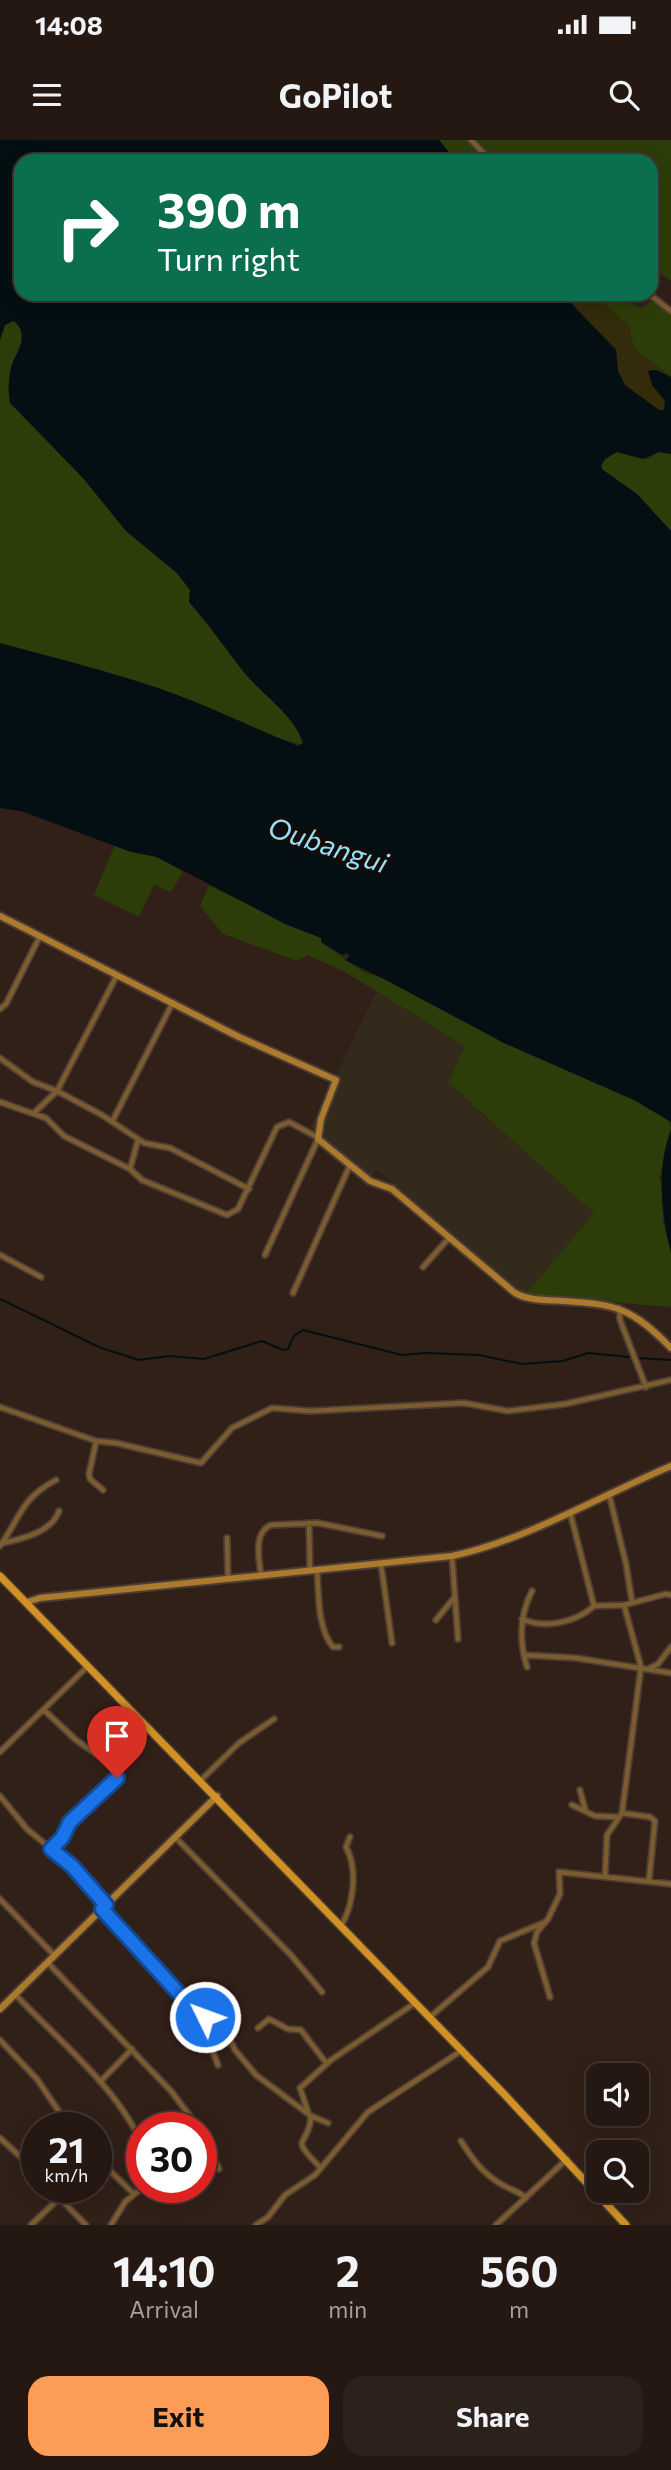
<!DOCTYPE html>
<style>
:root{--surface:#251812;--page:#2d211b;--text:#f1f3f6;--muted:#a3a09f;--line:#423732;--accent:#fd9c56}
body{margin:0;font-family:Commissioner,sans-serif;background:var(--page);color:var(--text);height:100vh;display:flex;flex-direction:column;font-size:26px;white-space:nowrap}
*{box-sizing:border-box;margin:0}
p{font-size:23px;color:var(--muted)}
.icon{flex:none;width:38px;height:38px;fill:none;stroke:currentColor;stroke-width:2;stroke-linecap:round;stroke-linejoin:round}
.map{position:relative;height:2085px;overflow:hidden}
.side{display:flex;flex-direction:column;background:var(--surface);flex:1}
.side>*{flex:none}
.banner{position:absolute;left:14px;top:14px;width:644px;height:147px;border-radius:21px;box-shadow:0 4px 18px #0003,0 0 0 2px var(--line);background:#0b6e4f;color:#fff;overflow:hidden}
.controls{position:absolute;left:586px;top:1923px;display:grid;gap:14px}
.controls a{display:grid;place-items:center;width:63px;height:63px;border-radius:14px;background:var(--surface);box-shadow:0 4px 18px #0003,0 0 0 2px var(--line);font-size:35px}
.speed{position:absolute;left:21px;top:1972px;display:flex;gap:14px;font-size:35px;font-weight:700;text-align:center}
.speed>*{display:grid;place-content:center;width:91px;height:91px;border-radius:50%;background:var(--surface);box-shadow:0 4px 18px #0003,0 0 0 2px var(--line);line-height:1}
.speed small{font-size:18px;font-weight:400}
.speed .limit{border:10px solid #d22;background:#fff;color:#111}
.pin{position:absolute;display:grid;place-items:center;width:60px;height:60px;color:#fff;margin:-72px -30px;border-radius:50% 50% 50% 0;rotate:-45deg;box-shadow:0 0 7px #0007}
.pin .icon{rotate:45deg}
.me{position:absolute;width:77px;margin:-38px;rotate:312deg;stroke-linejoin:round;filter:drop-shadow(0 0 5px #0008)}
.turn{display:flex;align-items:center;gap:24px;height:147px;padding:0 28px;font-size:32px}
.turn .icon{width:91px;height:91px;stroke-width:2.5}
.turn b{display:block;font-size:49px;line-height:60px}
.eta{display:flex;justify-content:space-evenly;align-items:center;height:119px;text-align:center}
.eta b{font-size:42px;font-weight:700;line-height:49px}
.primary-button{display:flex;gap:14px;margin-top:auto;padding:14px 28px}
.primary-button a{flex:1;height:80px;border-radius:21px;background:var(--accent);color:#111;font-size:28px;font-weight:700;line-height:80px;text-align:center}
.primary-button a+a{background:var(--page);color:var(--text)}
.status{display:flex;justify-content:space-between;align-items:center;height:49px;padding:0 35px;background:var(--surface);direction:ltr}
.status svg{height:19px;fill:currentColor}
header{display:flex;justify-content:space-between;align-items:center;height:91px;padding:0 28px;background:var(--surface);font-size:32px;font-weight:700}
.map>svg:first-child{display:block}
.industrial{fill:#342a1b}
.green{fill:#2d3d09}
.sand{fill:#342b0a}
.water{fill:#030f13}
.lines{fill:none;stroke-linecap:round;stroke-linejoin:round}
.stream{stroke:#030f13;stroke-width:2}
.street-casing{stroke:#4d3d35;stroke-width:8}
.secondary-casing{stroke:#4d3d35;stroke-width:10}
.primary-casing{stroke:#4d3d35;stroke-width:10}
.street{stroke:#7b5c2f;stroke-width:4.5}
.secondary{stroke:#ac7a2c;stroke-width:6}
.primary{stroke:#d29123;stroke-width:7}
.route-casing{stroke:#114b97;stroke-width:18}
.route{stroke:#1a73e8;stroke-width:12}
.labels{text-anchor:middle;stroke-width:7;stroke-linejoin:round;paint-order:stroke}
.water-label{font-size:28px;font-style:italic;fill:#96e1f7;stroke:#130c08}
</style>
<div class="status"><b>14:08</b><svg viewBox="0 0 49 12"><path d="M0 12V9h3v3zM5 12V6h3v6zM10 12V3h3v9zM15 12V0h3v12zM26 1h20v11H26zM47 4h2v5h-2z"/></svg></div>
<header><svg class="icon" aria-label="menu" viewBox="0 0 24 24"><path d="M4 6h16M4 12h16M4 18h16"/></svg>GoPilot<svg class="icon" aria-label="search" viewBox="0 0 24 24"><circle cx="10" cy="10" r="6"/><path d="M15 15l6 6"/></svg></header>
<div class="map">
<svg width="671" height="2085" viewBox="0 0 671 2085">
<rect width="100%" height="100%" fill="#312018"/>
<path class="industrial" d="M376 852 465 906 448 944 594 1073 525 1155 376 1029 371 1037 311 987Z"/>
<path class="green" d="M439 0H671V141L651 127V21H456Z
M594 154H620L617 159 642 168 651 161 671 174V237L640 213 633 204 629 186Z
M11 181H15L20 189 22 204 12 225 8 251 14 266 83 338 126 391 177 433 190 450 189 462 245 533 268 553 295 586 303 601 302 605 264 594 243 582 158 548 0 503V200L5 185Z
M617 312 648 319 659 312 671 314V391L637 354 603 330 601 326 605 319Z
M115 705 157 717 183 732 171 752 154 745 139 777 94 755Z
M209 746 321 798V802L363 832 384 839 504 903 634 960 668 979 671 990 659 1040 664 1041 663 1081 671 1113V1167L525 1155 594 1073 448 943 465 906 345 832 307 815 297 821 223 794 200 766Z"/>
<path class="sand" d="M562 154H594L629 186 633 204 640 213 667 235 656 230 648 231 652 245 665 261 664 270H659L626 246 618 231 616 209Z"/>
<path class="water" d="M0 0H439L456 21H21V154H562L616 210 618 231 625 245 659 270H664L665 261 652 245 648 231 656 230 671 237V314L659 312 643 319 617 312 605 319 601 326 603 330 637 354 671 391V982L634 960 504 903 384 839 345 820 349 817 348 813 342 815 321 802V798L285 784 157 717 131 712 21 671 0 668V503C52 517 104 530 155 547 204 563 250 587 298 606L303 603C293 574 266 558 247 536 227 512 211 485 189 462L190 450 177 433 126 391 83 338 10 263C8 251 8 234 13 222 19 208 29 194 14 181L5 185 0 200Z
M671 990V1113C661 1074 656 1028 671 990Z"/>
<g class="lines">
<path class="stream" d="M0 1159 101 1208 139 1220 169 1216 204 1219 262 1201 283 1210 288 1209 294 1196 303 1190 402 1215 426 1213 479 1215 522 1224 563 1221 588 1213 629 1217
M637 1218 671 1220"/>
<g class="street-casing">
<path id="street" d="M471 0 491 21
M649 154 671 171
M0 869 6 864 40 796
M0 918 33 942 57 951 102 975 144 1003 170 1008 249 1049
M0 962 46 978 64 996 130 1029 142 1040 227 1075 238 1069 277 987 289 982 317 997
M35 972 57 951 117 835
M112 982 173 862
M130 1029 138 1000
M0 1115 41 1137
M265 1115 318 999
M423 1127 449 1098
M293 1153 350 1025
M619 1168 620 1180 646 1247
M0 1267 96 1301 116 1303 201 1323 232 1288 272 1268 310 1271 464 1263 508 1271 565 1264 671 1240
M96 1302 89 1334 90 1339 103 1350
M609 1354 626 1424 632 1462
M570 1372 594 1466 624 1465 666 1454 671 1455
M309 1383 310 1430
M227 1398 228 1438
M3 1403C22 1399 52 1392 59 1371
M0 1406C21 1377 20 1359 56 1340
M452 1416 458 1499
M381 1424 392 1503
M317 1430C319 1454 317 1488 333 1507H339
M261 1435C259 1419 253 1392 271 1385L318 1383 382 1396
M624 1465 641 1527 622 1673 650 1677 655 1681 649 1740
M522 1479C545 1489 575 1483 594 1466
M436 1480 453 1459
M524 1515 576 1518 671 1533
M527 1527C519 1501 519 1476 532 1451
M650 1528 658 1524 671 1507
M44 1570 76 1600 116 1628 118 1633C114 1653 84 1667 71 1681 63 1690 60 1700 51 1709
M0 1612 88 1526
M201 1640 239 1603 274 1579
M580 1650 585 1669
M0 1656 27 1689 72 1726 106 1765
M572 1665 595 1676 617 1677
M175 1697 290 1814 322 1852
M605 1736 607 1695 622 1673
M0 1759 54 1815
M102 1769 194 1870 226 1891 235 1910 256 1935 311 1976 328 1983
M341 1786C354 1764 358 1729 346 1707L350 1697
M47 1822 171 1951 199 1988
M15 1854C57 1899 117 1947 142 2004
M550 1857 534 1803 537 1792 548 1779 560 1754 559 1732 671 1744
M205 1877V1892L218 1925
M430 1877 488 1827 500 1801 543 1783
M258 1888 269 1879 288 1889 301 1890 327 1924
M0 1900 37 1939 70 1988
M100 1942 132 1909
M308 1972 300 1948 331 1920 415 1863
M311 1976C309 2009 287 1994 320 2027
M201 1991 219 2029
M0 1998 37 2032
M461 2001C471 2017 483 2034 501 2044 510 2050 517 2050 526 2058
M96 2017 134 2054
M50 2048 86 2085
M31 2085 70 2048
M111 2085 125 2062 142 2048
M256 2085 268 2077 285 2055 315 2035 368 1972 461 1911
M496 2085 567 2019"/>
</g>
<g class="secondary-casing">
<path id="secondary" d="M0 776 239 897 336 940 321 979 318 999 370 1041 392 1049 515 1153C530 1161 547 1160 564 1161 617 1164 633 1169 671 1208
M27 1462 40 1458 452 1416C524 1401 602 1355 671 1326
M0 1869 217 1656"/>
</g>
<g class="primary-casing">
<path id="primary" d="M0 1436 504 1954 626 2085"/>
</g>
<use href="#street" class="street"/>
<use href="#secondary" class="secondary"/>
<use href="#primary" class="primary"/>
</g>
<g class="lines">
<g class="route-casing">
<path id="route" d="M117 1638 70 1682 62 1698 51 1709 72 1726 106 1765 102 1769 194 1870 205 1877"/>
</g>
<use href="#route" class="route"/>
</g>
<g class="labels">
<g class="water-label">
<text transform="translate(328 705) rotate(18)" y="10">Oubangui</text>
</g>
</g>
</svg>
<div class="controls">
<a><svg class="icon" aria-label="sound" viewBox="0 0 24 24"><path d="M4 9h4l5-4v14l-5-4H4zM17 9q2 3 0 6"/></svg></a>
<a><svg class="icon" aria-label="search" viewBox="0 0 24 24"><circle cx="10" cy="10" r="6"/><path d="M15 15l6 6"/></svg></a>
</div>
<div class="speed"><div>21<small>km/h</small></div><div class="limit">30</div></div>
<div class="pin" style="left:117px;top:1638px;background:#d93025"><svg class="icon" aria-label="arrive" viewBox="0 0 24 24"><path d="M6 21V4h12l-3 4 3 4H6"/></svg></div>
<svg class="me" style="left:205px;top:1877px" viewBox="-20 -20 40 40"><circle r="17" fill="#1a73e8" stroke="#fff" stroke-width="3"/><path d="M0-11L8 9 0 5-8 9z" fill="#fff"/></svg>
<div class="banner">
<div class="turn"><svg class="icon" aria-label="right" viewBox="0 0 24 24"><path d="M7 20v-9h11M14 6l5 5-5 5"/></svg><div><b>390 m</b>Turn right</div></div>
</div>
</div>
<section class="side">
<div class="eta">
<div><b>14:10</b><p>Arrival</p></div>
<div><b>2</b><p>min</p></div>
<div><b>560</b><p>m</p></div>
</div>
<div class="primary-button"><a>Exit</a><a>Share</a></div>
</section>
